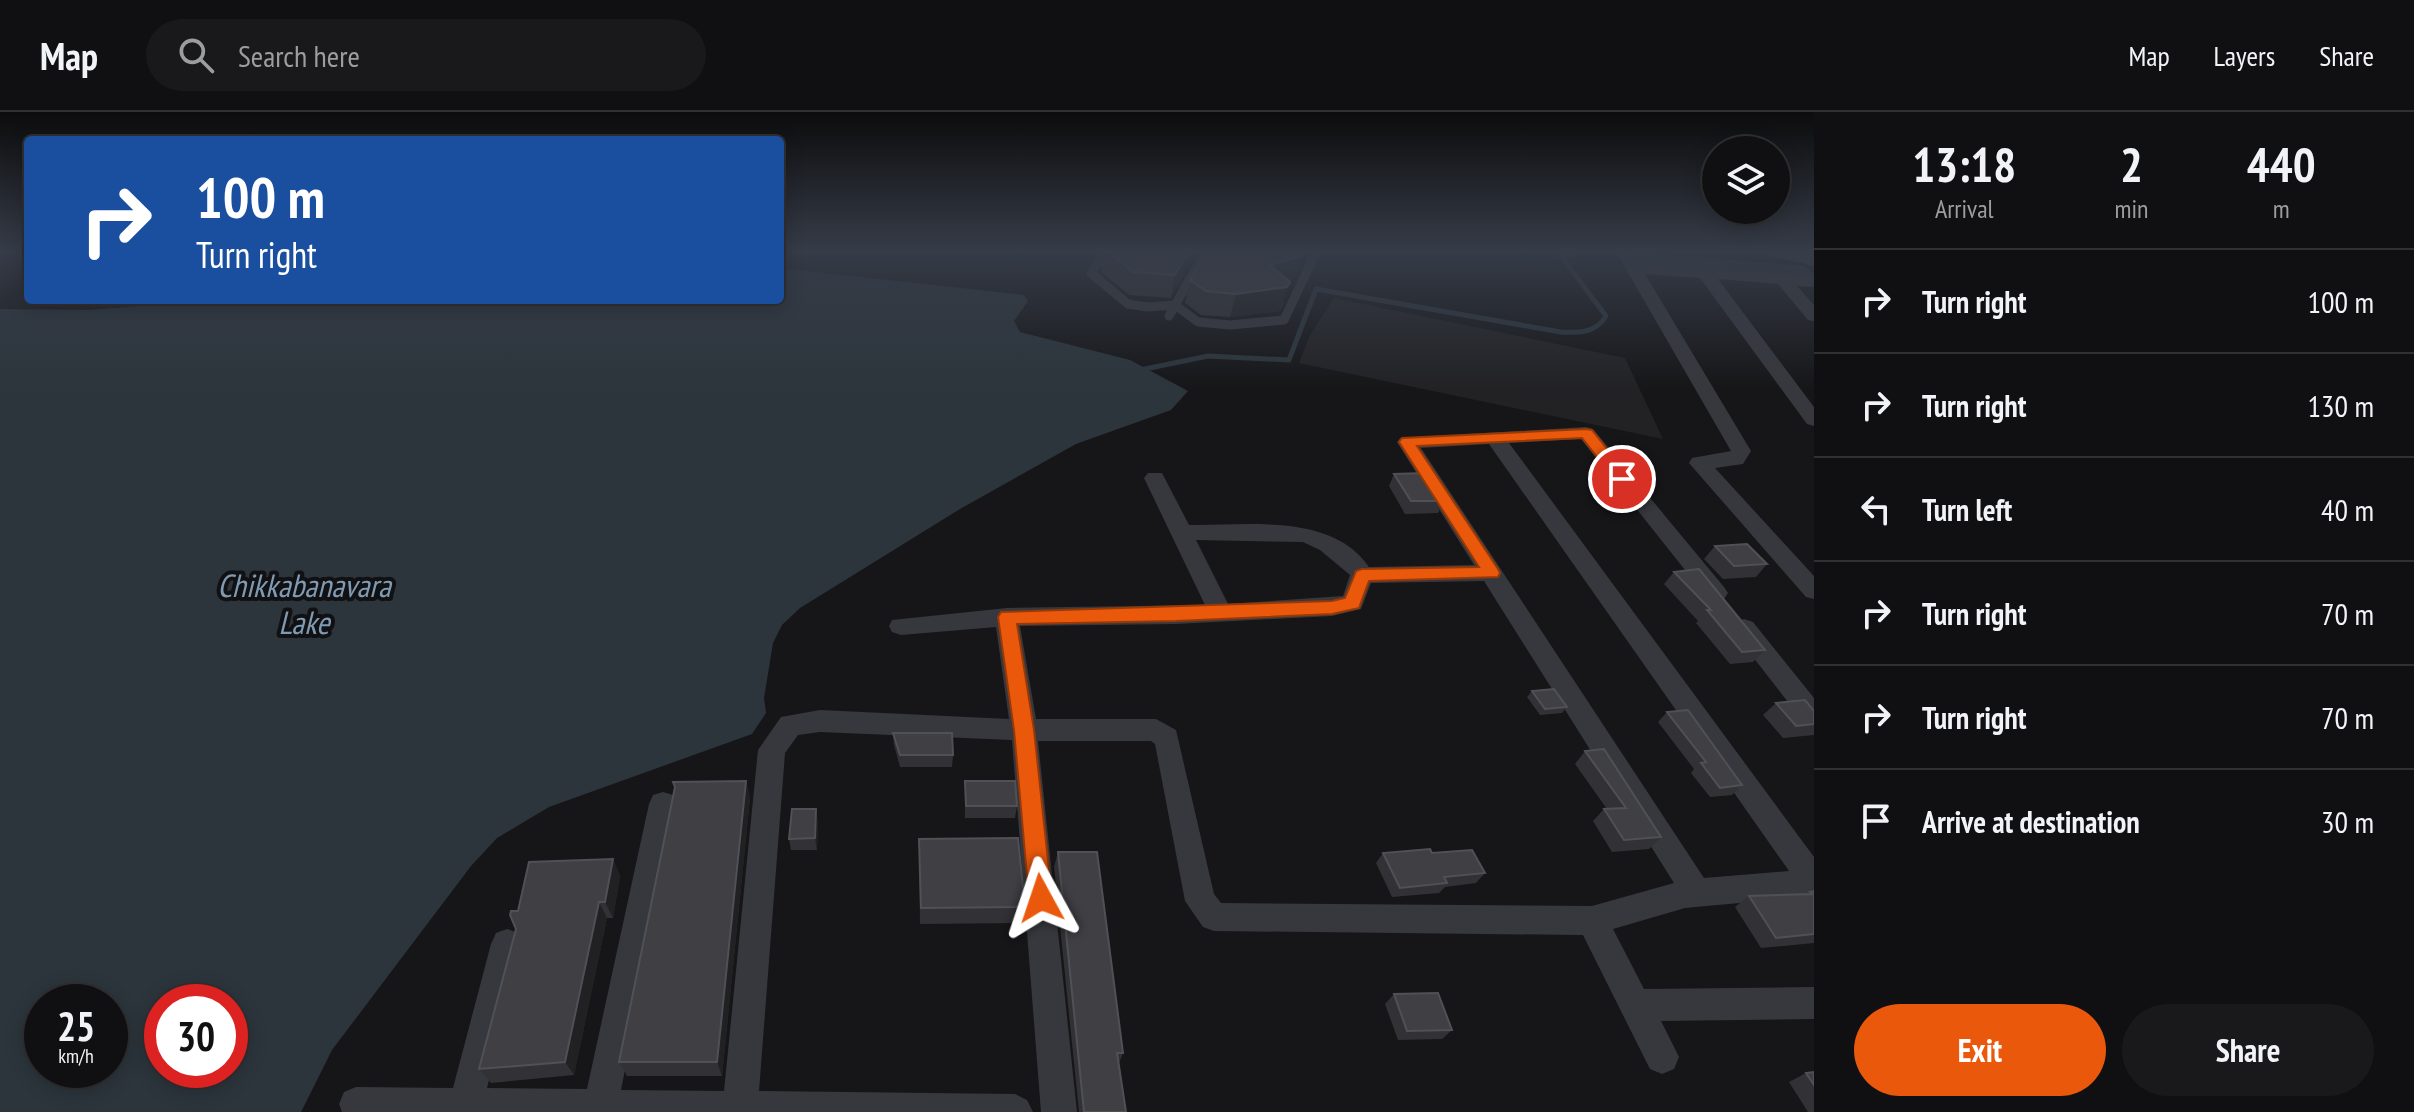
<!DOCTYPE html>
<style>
:root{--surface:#101012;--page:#19191b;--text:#f1f3f6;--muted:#9c9d9f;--line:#303032;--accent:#ea580c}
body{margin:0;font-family:"PT Sans Narrow",sans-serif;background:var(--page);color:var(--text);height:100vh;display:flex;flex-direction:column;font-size:30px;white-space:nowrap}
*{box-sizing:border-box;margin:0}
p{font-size:26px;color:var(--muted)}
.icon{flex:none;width:44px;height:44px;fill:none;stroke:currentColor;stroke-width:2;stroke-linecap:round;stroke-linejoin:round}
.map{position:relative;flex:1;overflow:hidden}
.drawer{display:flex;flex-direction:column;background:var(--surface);width:600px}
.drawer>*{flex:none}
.guide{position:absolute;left:24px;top:24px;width:760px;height:168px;border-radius:8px;box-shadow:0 4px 20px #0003,0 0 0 2px var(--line);background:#1a4fa0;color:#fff;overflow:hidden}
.tools{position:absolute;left:1702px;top:24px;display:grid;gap:16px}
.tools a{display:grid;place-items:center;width:88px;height:88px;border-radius:50%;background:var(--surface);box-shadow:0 4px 20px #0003,0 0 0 2px var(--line);font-size:40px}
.speed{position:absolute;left:24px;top:872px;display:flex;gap:16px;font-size:40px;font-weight:700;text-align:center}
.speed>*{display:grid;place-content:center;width:104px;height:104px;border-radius:50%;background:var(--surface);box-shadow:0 4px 20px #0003,0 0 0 2px var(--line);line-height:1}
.speed small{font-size:20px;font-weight:400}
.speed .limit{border:12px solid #d22;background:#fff;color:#111}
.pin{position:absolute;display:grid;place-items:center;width:68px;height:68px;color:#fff;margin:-34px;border:4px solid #fff;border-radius:50%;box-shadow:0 2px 8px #0007}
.me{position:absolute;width:88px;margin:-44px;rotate:355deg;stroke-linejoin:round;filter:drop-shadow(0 0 6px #0008)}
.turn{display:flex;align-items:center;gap:28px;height:168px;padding:0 40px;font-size:36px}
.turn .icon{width:104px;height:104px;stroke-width:2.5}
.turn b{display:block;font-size:56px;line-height:68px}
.eta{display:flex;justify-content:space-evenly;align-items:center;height:136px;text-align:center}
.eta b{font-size:48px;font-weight:800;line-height:56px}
.button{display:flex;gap:16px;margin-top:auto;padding:16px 40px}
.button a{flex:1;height:92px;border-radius:48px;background:var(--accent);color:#fff;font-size:32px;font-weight:800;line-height:92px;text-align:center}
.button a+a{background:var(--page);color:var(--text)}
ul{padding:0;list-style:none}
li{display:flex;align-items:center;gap:24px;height:104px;padding:0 40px;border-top:2px solid var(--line)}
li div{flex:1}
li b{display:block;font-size:30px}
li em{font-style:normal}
header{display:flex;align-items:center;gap:48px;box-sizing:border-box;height:112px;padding:0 40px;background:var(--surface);border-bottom:2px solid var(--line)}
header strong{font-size:38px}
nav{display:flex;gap:44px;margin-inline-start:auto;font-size:28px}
.search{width:560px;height:72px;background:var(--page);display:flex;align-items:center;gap:20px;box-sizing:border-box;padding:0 28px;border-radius:44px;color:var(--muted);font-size:30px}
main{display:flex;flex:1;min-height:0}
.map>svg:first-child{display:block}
.built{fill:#222225}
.water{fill:#2c353c;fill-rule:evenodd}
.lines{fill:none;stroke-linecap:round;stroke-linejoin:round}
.stream{stroke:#2c353c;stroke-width:5}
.lane{stroke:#37383d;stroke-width:9}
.street{fill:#37383d;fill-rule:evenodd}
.secondary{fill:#45474d;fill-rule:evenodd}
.wall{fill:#323236}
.shaded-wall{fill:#212124}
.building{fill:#3f3f44;stroke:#4f5156;stroke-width:2}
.route{fill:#ea580c;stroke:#983908;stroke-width:2}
.labels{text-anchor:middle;stroke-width:8;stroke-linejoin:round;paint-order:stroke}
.water-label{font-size:32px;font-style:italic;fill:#7f9bb3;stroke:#111113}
</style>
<header>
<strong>Map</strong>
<div class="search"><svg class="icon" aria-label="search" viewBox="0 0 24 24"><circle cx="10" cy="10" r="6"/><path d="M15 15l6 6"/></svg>Search here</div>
<nav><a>Map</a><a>Layers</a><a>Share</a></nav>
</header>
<main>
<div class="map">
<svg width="1814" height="1000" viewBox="0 0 1814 1000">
<rect width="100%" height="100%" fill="#161618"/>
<path class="built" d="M1334 186 1625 246 1663 327 1299 251 1310 223Z"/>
<path class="water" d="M1632 140 1804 154 1814 162V167L1640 152Z
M780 156 1024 183 1028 189 1014 209 1020 220 1130 248 1188 279 1171 298 1076 332 960 397 800 496 782 513 773 531 764 586 766 601 752 622 549 695 497 726 471 754 332 938 301 1000H0V197L89 198 210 188H780ZM42 890H110V958H42ZM162 890H230V958H162Z"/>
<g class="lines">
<path class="stream" d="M1140 258 1208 244 1289 248 1316 177 1561 220C1579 221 1596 221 1606 204L1561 144 1575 141"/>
<path class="lane" d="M1107 138 1091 161 1128 192 1147 195 1175 193 1198 210 1230 213 1284 208 1317 138
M1169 204 1206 138"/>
<path class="street" d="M1615 138H1631L1639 151 1814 165V175L1797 174 1814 193V209L1808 208 1778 172 1718 167 1814 295V314L1807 312 1700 166 1645 162 1751 339 1743 352 1715 356 1814 464V487L1806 485 1689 351 1692 346 1731 339Z
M1586 315 1593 317 1724 475 1728 481 1724 487 1716 489 1708 487 1581 327 1509 331 1814 745V784L1685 796 1613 817 1644 877 1814 875V907L1661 909 1679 945 1674 957 1662 962 1650 957 1583 823 1214 819 1203 815 1185 789 1155 632 1151 629H1038L1077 1000H1041L1012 628 820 620 798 623 785 641 759 979 1015 982 1027 988 1033 1000H342L339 992 344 980 356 975 453 976 491 832 496 821 507 817 518 821 523 832 487 976 587 977 649 692 653 683 663 680 673 683 677 692 621 978 724 979 758 638 781 605 820 598 1009 607 996 515 901 523 892 520 889 514 892 508 1007 496 1205 493 1144 366 1148 361H1162L1189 413C1246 414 1331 400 1369 455L1474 453 1397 330 1400 326ZM1489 332 1789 759 1704 766 1421 336ZM1196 428 1303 430 1320 438 1350 463 1343 484 1228 492ZM1484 469 1674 771 1592 794 1221 791 1214 782 1176 618 1156 607H1036L1020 514 1176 512 1332 504 1361 497 1371 471Z
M1744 507 1753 510 1814 586V616L1805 612 1735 522 1732 516 1735 510Z"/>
<path class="secondary" d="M1764 138 1814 140V154L1767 143Z"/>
</g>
<path class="wall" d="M1104 138H1197L1171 186 1129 183 1101 160Z
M1207 138 1308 139 1299 141 1295 166 1288 168 1283 193 1280 199 1230 205 1201 203 1185 191 1190 168Z
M1394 362 1444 389 1438 401 1405 402 1389 374Z
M1715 434 1767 452 1756 465 1723 467 1704 447Z
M1674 460 1765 538 1753 550 1730 552 1696 511 1698 509 1664 472Z
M1532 579 1567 595 1562 601 1540 603 1527 585Z
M1776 591 1814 599V623L1783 626 1763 603Z
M1667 600 1742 673 1732 683 1710 685 1691 661 1694 657 1658 610Z
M893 621 953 643 952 655H900L894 633Z
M1585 639 1661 725 1649 737 1612 740 1593 709 1604 697H1607L1575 652Z
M746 669 750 686 722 964H627L619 950 675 675Z
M965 669 1017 694 1015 706H965Z
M818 709 817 738H791L789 727Z
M919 727 1025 795 1022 811 920 812Z
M1058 740 1123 941 1119 951 1126 1000H1079L1054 755Z
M1383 741H1432L1485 761 1476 771 1445 775 1439 781 1392 785 1376 751Z
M613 747 620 764 613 806H607L574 963 491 971 479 957 516 817Z
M1814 779V831L1761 836 1735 795 1749 784 1806 783 1810 780Z
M1394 882 1452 918 1442 927 1398 928 1385 892Z
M1814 960V1000H1808L1789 970 1806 961Z"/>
<path class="shaded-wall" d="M1190 138H1197L1171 186 1175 163Z
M1302 144 1295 166 1263 176 1270 153Z
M1290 170 1280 199 1230 205 1236 182Z
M746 669 750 686 722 964 717 950Z
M816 697 818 709 817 738 815 726Z
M613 747 620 764 613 806 605 790Z
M599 790 607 806 574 963 565 950Z"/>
<path class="building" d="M1106 138H1190L1175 163 1133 160Z
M1207 138H1295L1302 144 1270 153 1290 170 1287 175 1236 182 1206 179 1190 168Z
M1427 361 1444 389H1411L1394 362Z
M1747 432 1767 452 1734 454 1715 434Z
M1699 457 1765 538 1742 540 1707 498H1711L1674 460Z
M1554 577 1567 595 1545 597 1532 579Z
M1805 588 1814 599V612L1796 614 1776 591Z
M1688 598 1742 673 1720 676 1701 651 1706 650 1667 600Z
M893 621H952L953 643H900Z
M1604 637 1661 725 1624 728 1604 697 1626 696 1585 639Z
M746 669 717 950H619L675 675 673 670Z
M965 669H1015L1017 694H966Z
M792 697H816L815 726 789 727Z
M1018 726 1025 795 921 796 919 727Z
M1430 737 1432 741 1472 738 1485 761 1444 765 1447 771 1400 776 1383 741Z
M1058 740H1097L1123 941H1117L1126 1000H1084Z
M613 747 605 790H599L565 950 479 957 516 817 510 803 511 799H518L529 750Z
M1814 779V822L1776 826 1749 784 1812 782 1810 780Z
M1438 881 1452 918 1407 919 1394 882Z
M1814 960V973L1806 961Z"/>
<linearGradient id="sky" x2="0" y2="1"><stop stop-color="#0c0c0d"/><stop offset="0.5" stop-color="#363c48"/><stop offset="1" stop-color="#363c48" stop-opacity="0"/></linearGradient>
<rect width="1814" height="278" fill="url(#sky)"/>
<path class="route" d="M1586 317 1592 318 1628 363V370H1617L1582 326 1417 334 1498 457 1500 461 1498 465 1369 469 1359 496 1332 502 1176 509 1017 512 1034 618 1052 786 1049 794 1041 797 1032 794 1029 786 1014 618 998 505 1001 500 1332 489 1345 486 1356 459 1362 457 1479 455 1399 330 1402 326Z"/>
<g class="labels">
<g class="water-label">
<text x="304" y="485">Chikkabanavara<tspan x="304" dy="37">Lake</tspan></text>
</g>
</g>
</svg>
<div class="tools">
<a><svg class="icon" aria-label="layers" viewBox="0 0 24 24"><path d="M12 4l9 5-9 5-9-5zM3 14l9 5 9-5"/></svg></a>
</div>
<div class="speed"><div>25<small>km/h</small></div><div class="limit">30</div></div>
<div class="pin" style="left:1622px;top:367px;background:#d93025"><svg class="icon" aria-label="arrive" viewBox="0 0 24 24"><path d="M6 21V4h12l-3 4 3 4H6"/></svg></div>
<svg class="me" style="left:1041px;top:786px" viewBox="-20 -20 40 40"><path d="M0-17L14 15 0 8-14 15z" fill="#ea580c" stroke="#fff" stroke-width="4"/></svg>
<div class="guide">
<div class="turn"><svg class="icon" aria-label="right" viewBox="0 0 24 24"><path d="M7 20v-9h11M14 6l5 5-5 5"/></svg><div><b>100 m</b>Turn right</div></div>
</div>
</div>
<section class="drawer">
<div class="eta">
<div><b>13:18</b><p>Arrival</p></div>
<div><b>2</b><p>min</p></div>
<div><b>440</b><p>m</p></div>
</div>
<ul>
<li><svg class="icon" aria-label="right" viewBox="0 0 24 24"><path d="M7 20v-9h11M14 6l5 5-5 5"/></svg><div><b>Turn right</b></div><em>100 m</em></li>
<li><svg class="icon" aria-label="right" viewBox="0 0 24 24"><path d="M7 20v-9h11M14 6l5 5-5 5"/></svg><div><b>Turn right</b></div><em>130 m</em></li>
<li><svg class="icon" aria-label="left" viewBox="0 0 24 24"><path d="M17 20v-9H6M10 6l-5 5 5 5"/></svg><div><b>Turn left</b></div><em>40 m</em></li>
<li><svg class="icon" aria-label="right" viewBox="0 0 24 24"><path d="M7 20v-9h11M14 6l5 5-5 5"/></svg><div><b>Turn right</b></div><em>70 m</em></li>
<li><svg class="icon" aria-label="right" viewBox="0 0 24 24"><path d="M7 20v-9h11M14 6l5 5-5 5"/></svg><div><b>Turn right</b></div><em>70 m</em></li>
<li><svg class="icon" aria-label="arrive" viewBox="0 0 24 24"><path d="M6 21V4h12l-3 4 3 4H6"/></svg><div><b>Arrive at destination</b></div><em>30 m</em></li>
</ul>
<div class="button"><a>Exit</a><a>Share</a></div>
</section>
</main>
